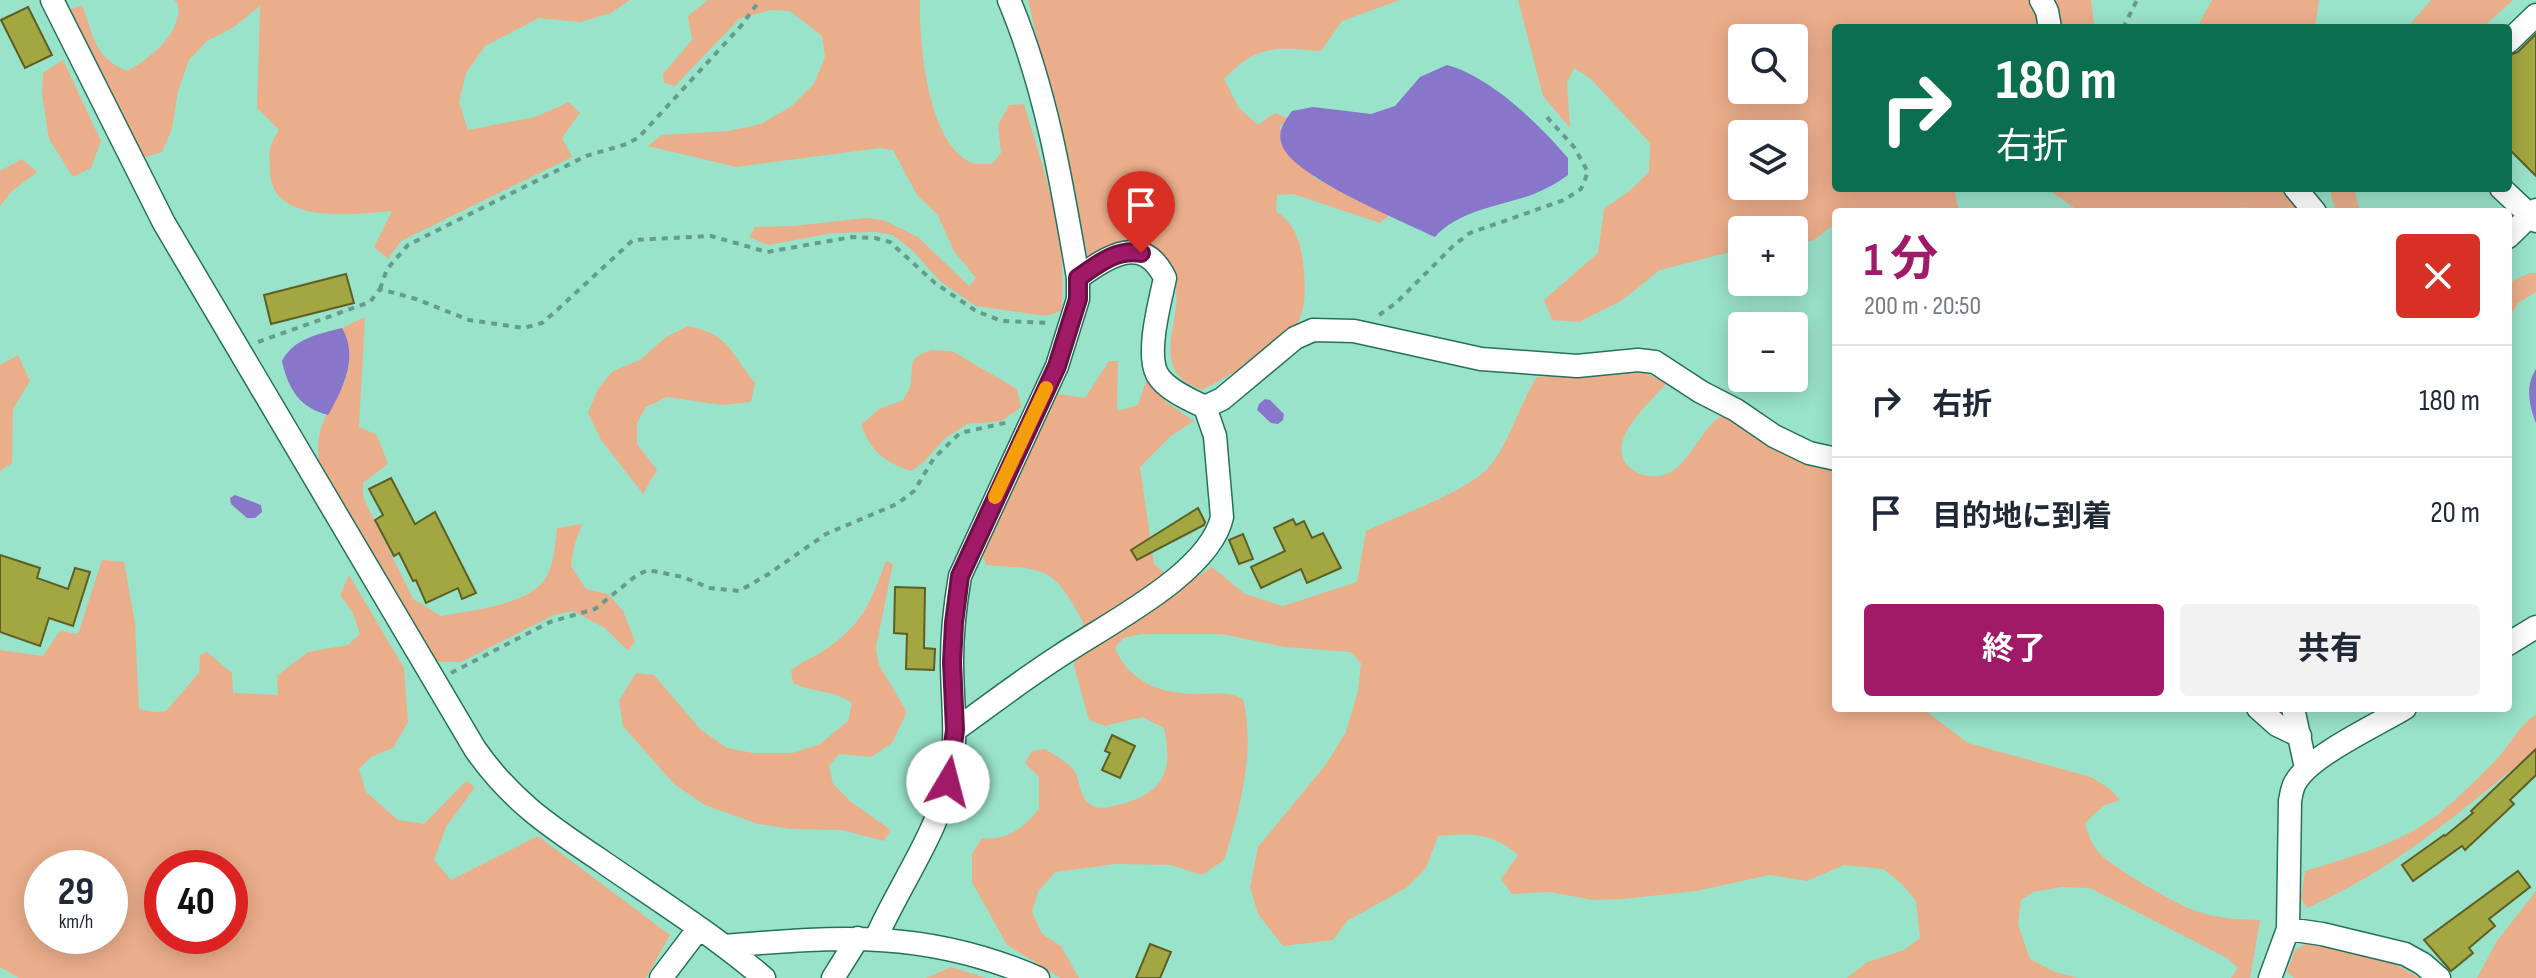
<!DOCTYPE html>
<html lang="ja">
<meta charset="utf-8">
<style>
:root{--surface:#fff;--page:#f2f2f3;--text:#1f2937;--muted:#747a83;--line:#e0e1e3;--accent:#a11a68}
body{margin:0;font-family:"Sofia Sans Condensed","Noto Sans JP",sans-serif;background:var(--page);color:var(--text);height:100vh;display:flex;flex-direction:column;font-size:30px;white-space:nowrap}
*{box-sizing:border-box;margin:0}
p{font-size:26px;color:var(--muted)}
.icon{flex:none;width:44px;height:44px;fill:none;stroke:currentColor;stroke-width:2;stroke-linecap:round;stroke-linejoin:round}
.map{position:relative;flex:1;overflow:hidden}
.panel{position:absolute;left:1832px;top:208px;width:680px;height:504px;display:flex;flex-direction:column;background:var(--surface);border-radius:8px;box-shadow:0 4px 20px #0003}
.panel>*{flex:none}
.top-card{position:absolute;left:1832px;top:24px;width:680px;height:168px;border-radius:8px;box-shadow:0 4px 20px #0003;background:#0b6e4f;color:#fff;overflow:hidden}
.tools{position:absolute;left:1728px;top:24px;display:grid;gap:16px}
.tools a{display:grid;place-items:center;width:80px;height:80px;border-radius:8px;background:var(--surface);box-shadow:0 4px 20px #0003;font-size:40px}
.speed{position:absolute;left:24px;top:850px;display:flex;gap:16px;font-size:40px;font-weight:700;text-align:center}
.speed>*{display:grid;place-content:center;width:104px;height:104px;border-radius:50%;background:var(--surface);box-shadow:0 4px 20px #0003;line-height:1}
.speed small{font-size:20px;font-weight:400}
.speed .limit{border:12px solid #d22;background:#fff;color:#111}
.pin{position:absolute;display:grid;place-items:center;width:68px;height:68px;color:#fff;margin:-82px -34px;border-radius:50% 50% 50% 0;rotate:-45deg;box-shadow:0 0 8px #0007}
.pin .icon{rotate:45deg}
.me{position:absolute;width:88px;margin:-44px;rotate:8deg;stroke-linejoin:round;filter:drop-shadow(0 0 6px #0008)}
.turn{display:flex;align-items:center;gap:28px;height:168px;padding:0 32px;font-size:36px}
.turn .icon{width:104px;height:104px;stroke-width:2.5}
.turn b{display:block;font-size:56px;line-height:68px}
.round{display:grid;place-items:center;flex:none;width:84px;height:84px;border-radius:8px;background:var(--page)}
.headline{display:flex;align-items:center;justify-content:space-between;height:136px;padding:0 32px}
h1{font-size:48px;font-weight:700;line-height:60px;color:var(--accent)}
.primary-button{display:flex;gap:16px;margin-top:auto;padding:16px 32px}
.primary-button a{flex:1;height:92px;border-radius:8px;background:var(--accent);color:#fff;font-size:32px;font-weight:700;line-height:92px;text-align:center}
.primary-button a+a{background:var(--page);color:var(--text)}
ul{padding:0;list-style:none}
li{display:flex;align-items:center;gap:24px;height:112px;padding:0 32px;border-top:2px solid var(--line)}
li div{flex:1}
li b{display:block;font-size:30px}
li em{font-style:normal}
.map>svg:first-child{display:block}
.green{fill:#ebae8b;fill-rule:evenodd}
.water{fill:#8776ca}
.building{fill:#a3a741;stroke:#5d5f24;stroke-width:2}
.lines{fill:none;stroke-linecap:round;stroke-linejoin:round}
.minor-casing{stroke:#25715c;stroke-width:25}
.path{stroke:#669c8a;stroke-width:4;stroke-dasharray:6 6;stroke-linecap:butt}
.minor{stroke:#fff;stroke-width:22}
.route-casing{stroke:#691144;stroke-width:20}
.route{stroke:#a11a68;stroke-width:14}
.slow{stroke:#f59e0b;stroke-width:14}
</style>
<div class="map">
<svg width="2536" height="978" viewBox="0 0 2536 978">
<rect width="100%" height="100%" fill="#9ae3cb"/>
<path class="green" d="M174 0H630L611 13 580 22 539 18 485 46 466 73 459 102 468 130 535 117 569 102 580 113 562 138 572 157 401 241 388 259 374 247 392 211C357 214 271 226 270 172 269 152 268 147 279 130L257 108 260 6 234 27 207 41 189 60 178 91 172 129 162 152 145 157 135 148 69 10 82 5C94 37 94 57 127 71 150 59 183 32 178 4Z
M708 0H920C919 42 927 138 968 161 974 165 985 164 992 164L1001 153 998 125 1009 105 1024 104C1044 170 1069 241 1061 311L1046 316 976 306 940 281 913 251 893 235 875 232 833 233 768 245 749 237 755 227 794 226 865 218 883 220 918 237 969 286 976 278 954 251 937 214 917 195 893 150 880 148 736 167 648 146 662 135 728 131 761 124 792 106 814 84 825 57 822 36 790 11 772 10 740 18 675 86 664 83 663 74 692 40 688 16Z
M1028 0H1400L1342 21 1321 51C1275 47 1258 44 1224 79L1239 108 1258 125 1275 113 1287 118 1280 128 1315 178 1390 215 1380 223 1293 194 1277 195 1276 211C1294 223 1301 241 1303 263 1305 280 1307 301 1300 318 1290 343 1227 377 1202 390 1135 366 1201 304 1165 265 1156 255 1132 249 1119 244L1088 257Z
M1518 0H2091L2094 24 2092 28H1836V188H1954L1959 212H1888L1868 208 1859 212H1836V223L1814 240 1794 245V230H1742V249L1660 270 1621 301 1579 322 1552 320 1544 300 1598 253 1604 209 1628 192 1649 172 1650 143 1590 78 1574 68 1567 82 1570 128 1543 96ZM1742 38H1794V90H1742ZM1742 134H1794V186H1742Z
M2212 0H2319L2315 28H2197Z
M2431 0H2513L2482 28H2407Z
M63 60 101 141 91 168 73 177 49 139 42 94 43 73Z
M22 159 37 172 12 191 0 206V171Z
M2046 188H2282L2296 198 2306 212H2255L2246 207 2221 212H2080Z
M2331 188H2354L2360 212H2337L2331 197Z
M2530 273H2536V292L2518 303 2508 320V286L2514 280Z
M365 317 359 427 377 435 388 464 363 483V497L413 599 441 616C470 611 515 606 538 587 554 574 555 546 557 528L582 524 574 546 571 566 586 589 608 594 623 611 635 641 628 651 605 628 573 611 554 615 461 662H435L321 473C318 459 316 443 321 429 330 399 352 388 348 352 347 343 347 336 342 328Z
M688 326C731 335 730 353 755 383L751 402 722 405 667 397 646 407 637 423V444L657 470 643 494 601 440 588 413 598 389 613 371 640 360 666 337Z
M931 350 952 351 1017 389 1021 407 1002 421 967 424 944 439 923 463 911 471C884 462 871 451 861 425L879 409 903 400C906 394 911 388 911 381 913 360 910 358 931 350Z
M18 355 30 381 13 409 12 463 0 471V365Z
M1109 361H1118L1117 411 1138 405 1146 381 1153 383 1166 402 1194 421 1171 436 1140 467 1154 564 1182 587 1212 567 1245 594 1283 606 1357 582 1366 531C1399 515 1462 494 1487 469 1509 446 1519 404 1537 377L1643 372 1667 383C1652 400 1627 422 1622 443 1616 472 1654 485 1674 470 1694 455 1703 426 1724 414L1836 469V708H1922L1968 743 2091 777 2110 789 2120 800 2103 806 2085 823C2088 835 2093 847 2102 856 2118 870 2178 906 2199 912 2218 919 2240 919 2260 920L2250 978H2231L2238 968 2227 958 2090 888 2061 887 2033 892 2021 900 2018 924 2030 959 2055 972 2078 978H1847L1867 962 1904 950 1920 938 1916 901 1902 884 1883 869 1844 865 1807 881 1770 875 1696 891 1623 899 1594 900 1549 892 1512 894 1501 879 1518 855C1492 832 1471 833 1438 836L1426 868 1406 888 1347 921 1333 940 1283 946 1258 914 1250 887 1258 847 1327 763 1346 732 1358 691 1361 663 1351 652 1285 647 1221 634H1142L1124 638 1115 647C1127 680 1159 693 1192 694 1210 695 1226 690 1243 699 1256 751 1240 810 1224 860L1202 875 1171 865 1116 864 1055 872 1038 892 1032 912 1042 934 1061 946 1079 978H1060L1007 945 972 882V854L982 838C1008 841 1023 828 1039 809V777L1025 763 1032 751 1045 749C1054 755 1070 763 1075 772 1081 784 1079 796 1091 805 1101 811 1111 806 1122 804 1165 792 1173 770 1164 728L1142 717 1105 726 1089 720 1074 666 1083 622C1052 565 1047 570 986 565L982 552 1058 394 1085 398Z
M102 560 124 562 135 623 139 709 155 712 166 711 199 673 200 655 207 652 232 673 233 693 278 695 277 676 308 652 348 645 360 634 353 613 340 595 349 575 404 668 408 722 393 748 371 757 359 769 366 792 398 820 424 824 466 781 475 787 446 827 434 860 451 880 538 836 670 935 646 978H19L0 967V650L43 656 60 631 78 634ZM42 868H110V936H42ZM230 868V936H162V868Z
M886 561 893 564 876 647 879 665 907 712 892 743 871 757 839 754 829 766 833 784 851 802 891 830 884 841 842 830 791 829 758 824 705 805 674 784 623 726 619 701 636 673 654 675 701 730 727 748 753 753H792L820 744 848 721 852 703C834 690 814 693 793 683L791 670C802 662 812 658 823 651 863 624 870 604 886 561Z
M2536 715V750C2464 809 2394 870 2307 908L2301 898 2305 871C2351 857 2403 843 2441 812 2459 797 2475 781 2491 765 2507 751 2518 725 2536 715Z
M2536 891V978H2477L2497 941Z
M2313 940 2386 959 2420 978H2294L2287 971 2295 950Z
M951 967 986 978H926Z"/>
<path class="water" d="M1447 65C1491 77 1539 124 1568 158V175C1557 183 1546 189 1534 194 1502 206 1458 210 1435 237 1402 221 1292 176 1282 145 1277 131 1284 122 1292 111L1313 107 1371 114 1395 106 1420 77Z
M342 328C359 357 343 389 328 415 300 408 288 389 282 361 294 338 319 334 342 328Z
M2536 369V423C2529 405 2525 386 2536 369Z
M1265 399 1270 400 1284 414 1283 420 1278 424 1271 423 1257 410 1259 404Z
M235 495 261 505 262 512 255 518H247L231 504 230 498Z"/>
<path class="building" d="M28 7 52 55 25 68 1 20Z
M2536 34V176L2508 148V56L2518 52Z
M346 274 354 303 271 324 264 295Z
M391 478 415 524 435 512 476 593 462 599 458 588 426 603 416 580 413 581 399 553 394 556 375 520 383 515 369 489Z
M1198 508 1205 522 1204 525 1137 560 1131 550Z
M1293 519 1296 525 1304 521 1312 538 1323 533 1341 568 1307 583 1301 569 1261 588 1251 567 1285 551 1274 528Z
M1243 534 1253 559 1239 564 1229 540Z
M0 555 40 568 37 578 68 589 75 568 90 572 73 626 49 618 40 646 0 632Z
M895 587 925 588 924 648 935 649 934 670 906 669 907 634 894 633Z
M1112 735 1135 746 1120 778 1102 770 1110 753 1105 751Z
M2536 749V775L2510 800 2514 804 2465 850 2462 846 2413 881 2402 865 2444 835 2445 836 2473 813 2471 811Z
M2518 871 2530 887 2489 919 2495 926 2469 948 2473 953 2451 971 2424 940Z
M1150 944 1171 952 1160 978H1136Z"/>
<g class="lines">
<g class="minor-casing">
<path id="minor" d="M52 0 164 223 475 749C512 802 551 827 603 862 658 900 714 935 764 978
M2041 0 2047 11 2050 28
M2508 42 2536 15
M2295 188 2315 212
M2501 188 2536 221
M2508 237 2536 210
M1078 278C1108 256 1143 233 1165 278 1160 302 1146 352 1157 374 1165 389 1190 400 1205 407L1222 399 1295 338 1313 330 1354 331 1481 359 1577 366 1638 360 1655 362 1701 392 1736 410 1774 436 1809 453 1836 459
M2508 644 2536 627
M2258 708 2277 725 2300 736
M2293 708 2306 768
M955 730C990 705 1025 678 1061 655 1107 624 1210 573 1222 517L1215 436 1205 407
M2288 929 2322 934 2405 954 2423 964 2439 978
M876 938C901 881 942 828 952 765 957 731 952 696 952 661 952 633 955 605 960 576L1057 366 1078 299V278C1062 184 1046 88 1009 0
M725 946C842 936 927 930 1038 978
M661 978 699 928
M833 978 858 938
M2270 978 2288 929 2290 801C2291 796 2292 788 2295 783 2309 756 2377 725 2405 708"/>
</g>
<path class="path" d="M2123 28 2137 0
M380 289 387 269 408 245 586 156 627 144 639 137 741 26 760 0
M1379 315 1396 303 1454 245 1470 233 1564 200 1581 189 1588 172 1574 147 1545 115
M258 342 370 302 380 289 416 299 469 320 524 328 542 323 556 311 633 240 711 236 767 252 852 237 875 238 890 242 935 283 976 311 1002 321 1049 323
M451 673 550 622 595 609 637 575 648 570 683 577 710 588 739 591 767 575 826 534 897 504 914 491 934 458 960 433 1009 422"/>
<use href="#minor" class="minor"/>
</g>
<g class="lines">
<g class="route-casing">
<path id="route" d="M948 782 955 730 952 662 954 623 960 576 1057 366 1078 299V278C1098 264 1116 249 1141 253"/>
</g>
<use href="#route" class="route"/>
<path class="slow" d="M995 497 1046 388"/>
</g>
</svg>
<div class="tools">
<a><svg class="icon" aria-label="search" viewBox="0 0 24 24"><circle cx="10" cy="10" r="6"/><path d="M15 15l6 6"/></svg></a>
<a><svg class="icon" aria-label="layers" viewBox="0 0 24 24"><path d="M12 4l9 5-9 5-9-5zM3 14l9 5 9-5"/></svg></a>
<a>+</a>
<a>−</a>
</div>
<div class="speed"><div>29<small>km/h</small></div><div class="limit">40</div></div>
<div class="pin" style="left:1141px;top:253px;background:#d93025"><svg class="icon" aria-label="arrive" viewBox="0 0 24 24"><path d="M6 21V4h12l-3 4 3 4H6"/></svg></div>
<svg class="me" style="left:948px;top:782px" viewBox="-20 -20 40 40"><circle r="19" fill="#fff"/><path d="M0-13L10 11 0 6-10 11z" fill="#a11a68"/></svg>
<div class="top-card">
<div class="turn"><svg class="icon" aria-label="right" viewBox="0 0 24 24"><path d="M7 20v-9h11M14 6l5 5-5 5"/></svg><div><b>180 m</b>右折</div></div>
</div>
<section class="panel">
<div class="headline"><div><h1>1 分</h1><p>200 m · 20:50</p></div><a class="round" style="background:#d93025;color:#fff"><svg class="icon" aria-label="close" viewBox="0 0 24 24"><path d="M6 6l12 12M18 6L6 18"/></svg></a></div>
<ul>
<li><svg class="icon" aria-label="right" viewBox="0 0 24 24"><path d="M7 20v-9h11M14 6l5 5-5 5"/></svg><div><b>右折</b></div><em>180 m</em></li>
<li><svg class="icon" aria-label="arrive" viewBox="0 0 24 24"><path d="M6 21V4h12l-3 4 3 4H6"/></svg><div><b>目的地に到着</b></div><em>20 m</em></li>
</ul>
<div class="primary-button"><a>終了</a><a>共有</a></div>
</section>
</div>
